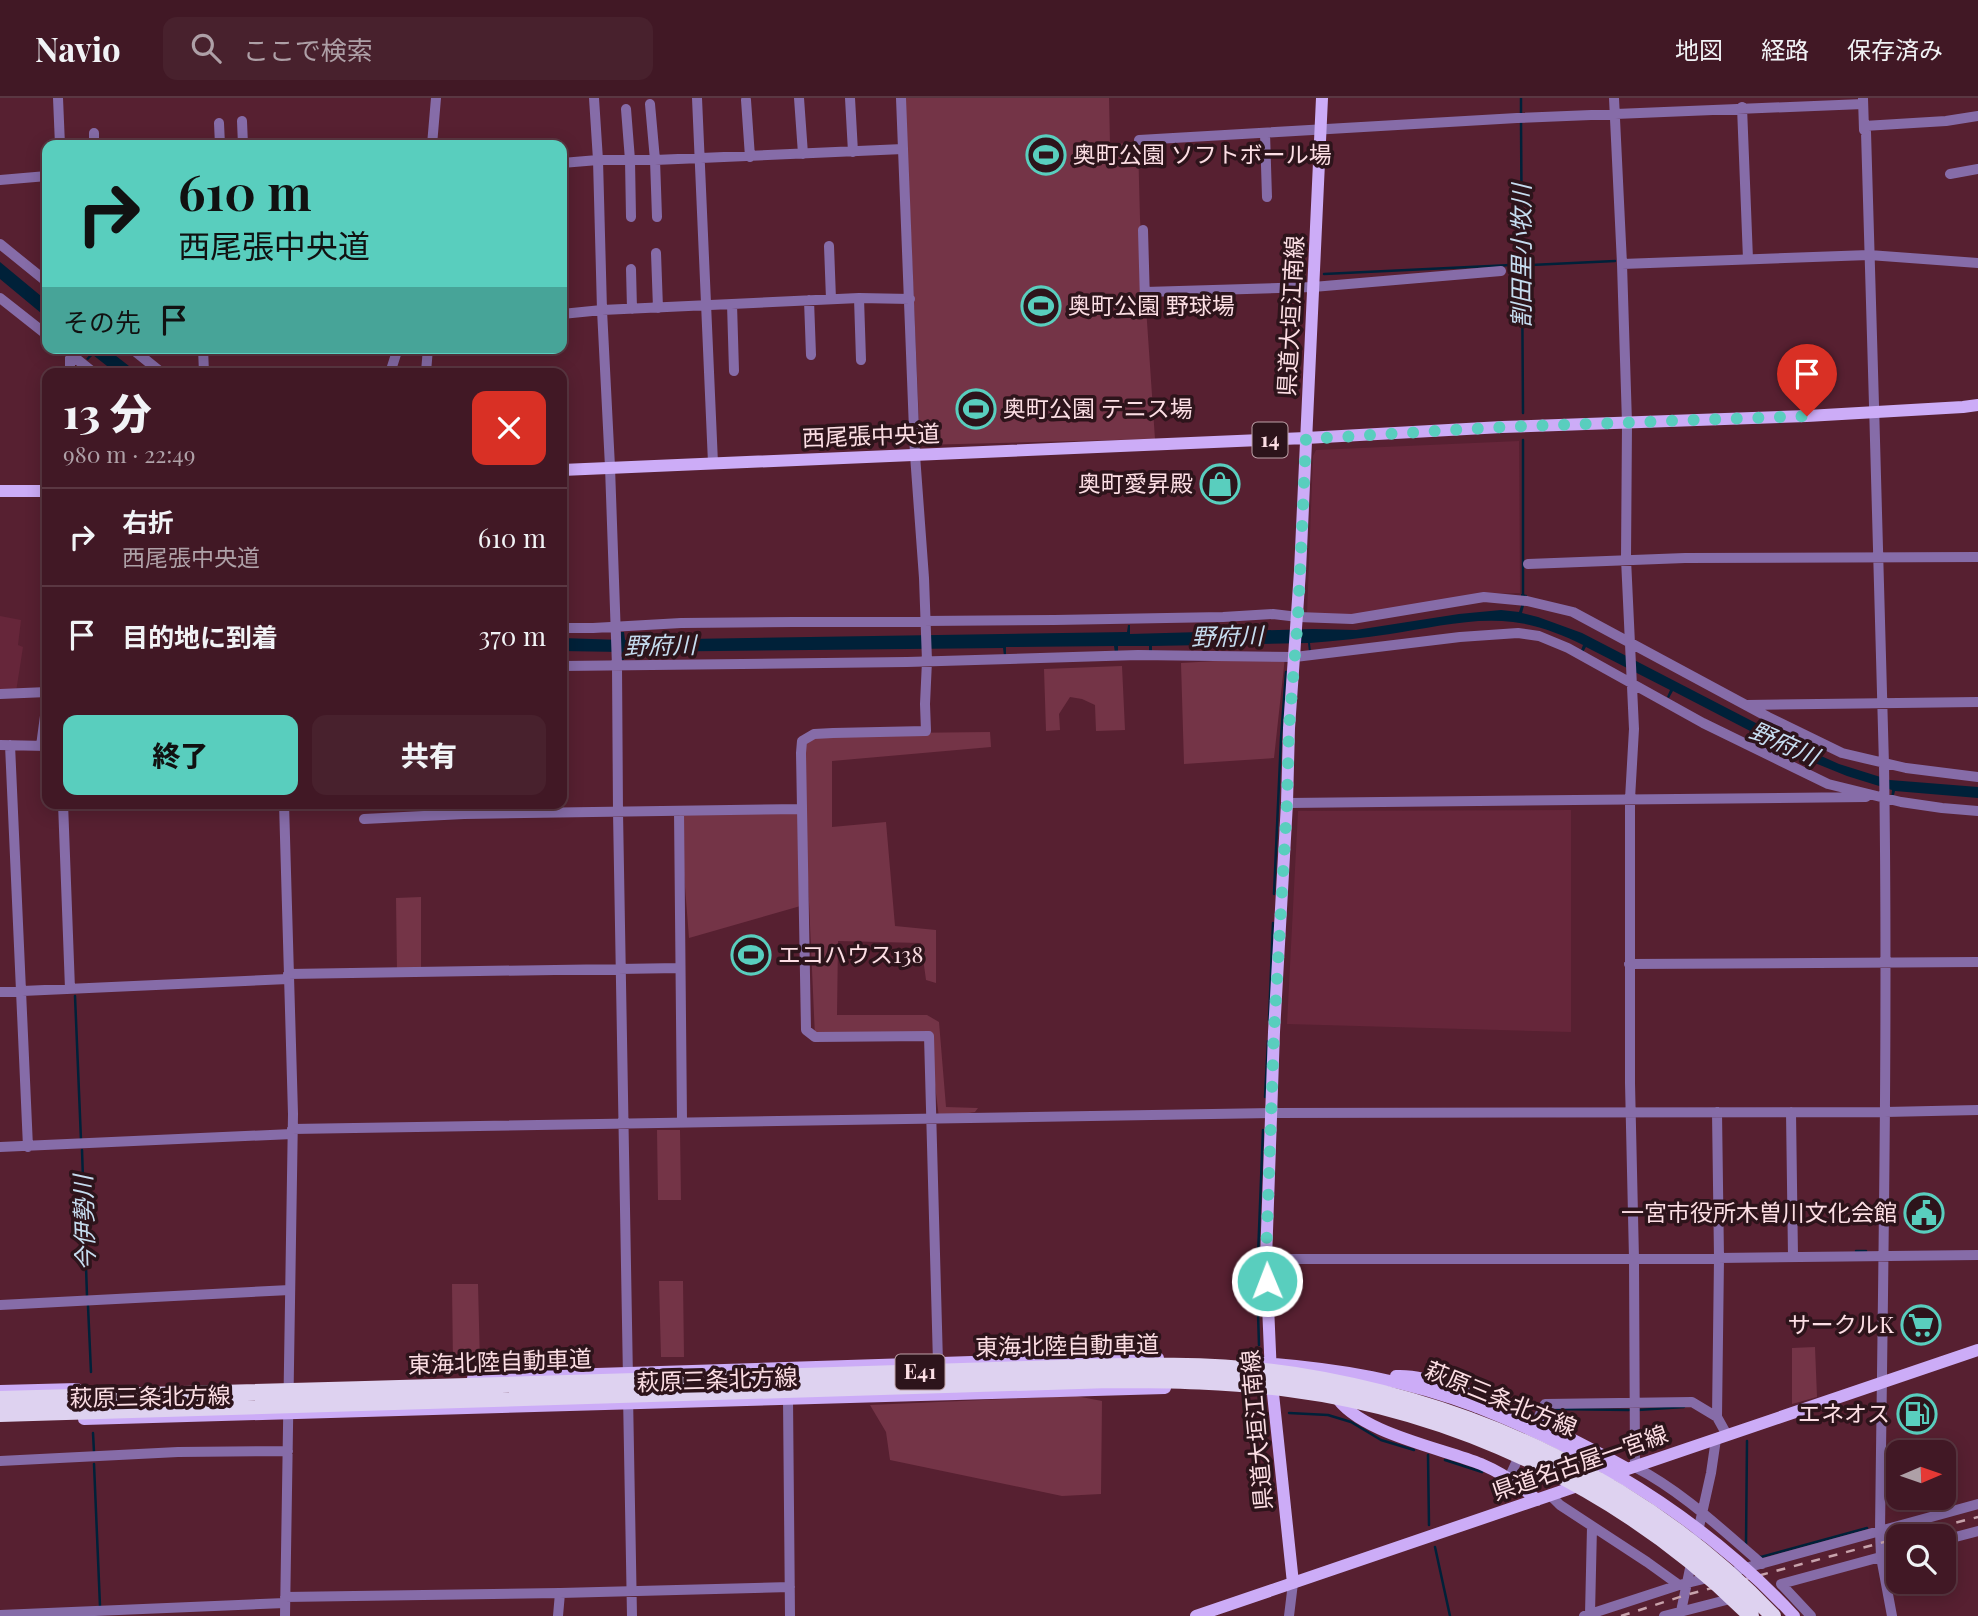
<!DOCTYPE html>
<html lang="ja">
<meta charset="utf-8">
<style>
:root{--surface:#411825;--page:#48212d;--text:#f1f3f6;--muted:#aea0a7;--line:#5a3742;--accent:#59cebe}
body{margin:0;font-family:"Playfair Display","Noto Sans JP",serif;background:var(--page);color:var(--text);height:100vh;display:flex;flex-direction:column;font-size:26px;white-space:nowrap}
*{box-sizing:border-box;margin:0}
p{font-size:23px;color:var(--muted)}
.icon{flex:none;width:38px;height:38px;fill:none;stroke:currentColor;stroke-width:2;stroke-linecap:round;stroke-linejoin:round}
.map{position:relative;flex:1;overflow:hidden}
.panel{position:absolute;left:42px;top:270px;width:525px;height:441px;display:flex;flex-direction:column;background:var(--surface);border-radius:14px;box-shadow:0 4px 18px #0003,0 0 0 2px var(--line)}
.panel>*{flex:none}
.top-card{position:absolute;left:42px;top:42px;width:525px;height:214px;border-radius:14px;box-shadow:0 4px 18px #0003,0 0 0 2px var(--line);background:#59cebe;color:#111;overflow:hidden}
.needle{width:46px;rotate:88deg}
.fabs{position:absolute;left:1886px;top:1342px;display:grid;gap:14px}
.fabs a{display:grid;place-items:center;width:70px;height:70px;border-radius:14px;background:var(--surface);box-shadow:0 4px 18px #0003,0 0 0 2px var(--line);font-size:35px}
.pin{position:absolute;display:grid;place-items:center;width:60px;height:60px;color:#fff;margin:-72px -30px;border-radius:50% 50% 50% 0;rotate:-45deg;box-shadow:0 0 7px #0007}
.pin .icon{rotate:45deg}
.me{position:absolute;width:77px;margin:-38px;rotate:359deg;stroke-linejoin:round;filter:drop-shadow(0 0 5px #0008)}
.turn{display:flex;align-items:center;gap:24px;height:147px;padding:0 21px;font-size:32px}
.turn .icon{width:91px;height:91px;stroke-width:2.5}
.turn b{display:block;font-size:49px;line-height:60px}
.then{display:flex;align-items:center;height:66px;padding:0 21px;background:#0003;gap:14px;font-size:26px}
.round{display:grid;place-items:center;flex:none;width:74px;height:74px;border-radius:14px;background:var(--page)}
.overview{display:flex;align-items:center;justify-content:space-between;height:119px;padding:0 21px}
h1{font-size:42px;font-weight:800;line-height:52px}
.action{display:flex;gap:14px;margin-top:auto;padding:14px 21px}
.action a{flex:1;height:80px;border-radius:14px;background:var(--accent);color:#111;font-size:28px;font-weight:800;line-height:80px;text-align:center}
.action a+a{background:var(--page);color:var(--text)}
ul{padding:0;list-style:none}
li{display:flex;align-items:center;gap:21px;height:98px;padding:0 21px;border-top:2px solid var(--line)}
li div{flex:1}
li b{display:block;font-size:26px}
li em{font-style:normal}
header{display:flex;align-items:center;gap:42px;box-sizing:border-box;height:98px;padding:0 35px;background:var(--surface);border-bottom:2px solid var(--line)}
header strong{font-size:33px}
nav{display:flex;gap:38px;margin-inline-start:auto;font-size:24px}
.search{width:490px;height:63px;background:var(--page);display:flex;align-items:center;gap:18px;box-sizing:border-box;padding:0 24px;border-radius:14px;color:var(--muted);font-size:26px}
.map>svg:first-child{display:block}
.built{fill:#66263a}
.green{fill:#743447}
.water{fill:#002139}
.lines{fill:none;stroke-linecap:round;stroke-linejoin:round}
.stream{stroke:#002139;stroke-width:2.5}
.minor{stroke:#866ca8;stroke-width:10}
.major{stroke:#ccacf7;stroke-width:12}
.rail{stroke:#c8a3ac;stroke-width:2.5;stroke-dasharray:9 9;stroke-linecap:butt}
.major-bridge{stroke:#ccacf7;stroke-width:12}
.highway-bridge{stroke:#ded2f0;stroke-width:16}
.route{stroke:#59cebe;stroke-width:12;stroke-dasharray:0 21.6}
.labels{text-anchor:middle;stroke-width:7;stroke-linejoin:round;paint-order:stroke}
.shield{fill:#2d141b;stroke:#bea1a8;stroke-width:2}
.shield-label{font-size:21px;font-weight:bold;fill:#fcdee4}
.poi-label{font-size:23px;fill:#fcdee4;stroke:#2d141b;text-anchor:start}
.street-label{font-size:23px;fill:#fcdee4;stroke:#2d141b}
.water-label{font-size:24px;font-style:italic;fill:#c6ddf0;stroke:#2d141b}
</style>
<header>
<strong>Navio</strong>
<div class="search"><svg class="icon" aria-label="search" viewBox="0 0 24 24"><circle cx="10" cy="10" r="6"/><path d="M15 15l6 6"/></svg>ここで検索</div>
<nav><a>地図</a><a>経路</a><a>保存済み</a></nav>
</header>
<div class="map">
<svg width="1978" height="1518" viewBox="0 0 1978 1518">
<rect width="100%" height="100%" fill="#572031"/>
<path class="built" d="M1519 343 1520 495 1475 496 1353 518 1307 516 1313 358 1316 352Z
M0 518 21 522 18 547 23 549 16 594H0Z
M1571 712V934L1287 926 1298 713Z"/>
<path class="green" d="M905 0H1109L1110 46 1138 45 1140 121 1155 341 920 347Z
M1285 559 1274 660 1184 666 1181 565Z
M1122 568 1125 632 1096 633 1095 607 1082 601 1070 599 1059 616 1060 632 1046 633 1044 571Z
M990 634 991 649 832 663V729L886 724 895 828 936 832V885L926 882 921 845 838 843 837 917H927L939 924 946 1009 978 1010 975 1014 939 1020 929 938 815 939 802 647 814 636Z
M798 711 804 807 689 840 679 713Z
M421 799V871L397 874 396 800Z
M657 1032H680L681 1102H658Z
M659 1183H683L684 1259H661Z
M452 1186H478L480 1266 453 1267Z
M1815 1249 1817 1299 1792 1306V1250Z
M1076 1298 1102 1303 1101 1396 1062 1398 890 1362 886 1334 870 1307Z"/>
<path class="water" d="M0 164 47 203V220L0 181Z
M85 250H106L109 252 113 250 111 254 138 275H116L93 257 88 262 86 261 91 255Z
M1521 496 1527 497 1522 515 1538 519 1582 535 1810 653 1839 666 1890 682 1978 689V700L1895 693 1893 701H1891L1892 692 1847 678 1800 659 1673 593 1669 600 1667 599 1670 592 1586 549 1582 556 1580 555 1583 547C1561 536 1538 527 1513 524 1472 519 1430 530 1390 536 1364 540 1337 543 1310 545L1311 554H1309L1308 545 1152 548V555H1149V548H1118V555H1115L1114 548 1006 549V557L1004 558 1003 550 624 554V562H622L621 554 562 553V540L621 542V534H624L625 542 1127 534 1128 527H1130V536L1313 531 1356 532 1459 516 1501 512 1519 514 1521 508Z"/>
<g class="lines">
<path class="stream" d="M1521 18V0
M1521 24 1523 315
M1531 167 1615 163
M1324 176 1511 167
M1523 342V500
M1274 796 1281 640 1286 574
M75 898 81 1042
M1269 922 1273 825
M1265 999 1268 943
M82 1052 87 1198
M1856 1153H1866
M88 1208 91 1274
M1259 1247 1257 1183 1263 1032
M1550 1311 1629 1312
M1638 1312 1684 1309
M1289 1315 1328 1317 1351 1324 1381 1342 1414 1352
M93 1335 94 1354
M1428 1357 1429 1427
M1445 1362 1482 1374
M94 1366 100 1508
M1746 1447 1747 1343
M1435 1449 1450 1518
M1759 1458 1761 1459 1867 1430"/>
<path class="minor" d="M58 0 60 47
M594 0 598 62 602 212 610 369 617 568 618 714 628 1281
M697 0 713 365
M799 0 803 56
M850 0 853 54
M901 0 915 357 924 480 927 563 925 606 926 633 833 635 814 636 802 643 801 655 806 932 815 939 929 938 938 1265
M1614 0 1622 166 1627 325 1626 461 1634 631 1630 701V985L1634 1161 1635 1369C1683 1394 1721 1431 1762 1466
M1863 0 1864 32 1866 34C1871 245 1880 456 1884 667 1888 922 1883 1178 1880 1434L1881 1459 1892 1518
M746 2 750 59
M650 6 655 62 657 119
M1742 9 1748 161
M626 11 630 62 631 119
M242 23 243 47
M219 25 220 47
M1864 28 1946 23 1978 18
M94 35V47
M1265 35 1267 99
M1139 42 1517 20 1863 6
M432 47 436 0
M562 65 598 62H655L903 51
M1950 76 1978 71
M0 82 47 78
M1143 132 1145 204
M0 146 47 184
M829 148 831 201
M656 155 658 210
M1622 166 1869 157 1978 165
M631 171 632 211
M1145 194 1313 189 1501 173
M0 200 47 237
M859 200 861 262
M809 202 811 257
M732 206 734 273
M562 216 602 212 859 200 910 201
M63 250 94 275
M131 250 162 275
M203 250 204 275
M426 274 428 250
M70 275V253
M390 275 398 250
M1528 466 1685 460 1978 459
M562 530H593L681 525 1054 522 1223 519 1273 516 1298 519 1352 521 1484 499 1527 503 1573 514 1768 619 1842 655 1906 670 1978 679
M562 568 907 564 1138 557 1295 559 1460 539 1518 535 1539 538 1568 550 1703 625 1828 686 1901 704 1942 710 1978 713
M0 596 47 594
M1746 607 1978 604
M0 647 47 648
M10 647 28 1049
M41 648 47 603
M63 705 70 891
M284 705 293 1016 285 1518
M1287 705 1866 699
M679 713 682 1023
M364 721 464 716 802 711
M1629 866 1978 864
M288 876 680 870
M0 894 288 881
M1717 1014 1719 1160 1717 1319 1727 1337
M1791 1014 1793 1159
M292 1031 1272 1015 1885 1014 1978 1012
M0 1049 292 1036
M1266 1161H1634L1978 1157
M0 1207 290 1192
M628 1297 632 1518
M788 1301 790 1518
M1533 1330 1545 1306 1692 1304 1717 1319
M0 1363 178 1354 288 1353
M1509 1380 1521 1354
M1550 1397 1560 1407 1647 1464 1679 1487
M1697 1438 1711 1375 1716 1341
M1944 1442 1978 1433
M1738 1472 1978 1406
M285 1499 560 1495 790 1489
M1590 1516 1592 1429
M0 1517 285 1505
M558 1518 560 1495
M1289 1518 1293 1485
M1584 1518 1679 1487 1712 1479
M1664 1518 1734 1500
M1680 1518 1692 1461
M1811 1518 1781 1486 1899 1454"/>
<path class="major" d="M562 372 1306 340 1502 329 1807 318 1963 309 1978 307
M0 393H47
M1263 1265C1339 1271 1406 1282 1477 1309
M1396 1278C1417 1277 1435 1284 1455 1291 1515 1311 1572 1340 1628 1371
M473 1280 1065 1261 1158 1260
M0 1293 77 1291
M1335 1297C1358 1335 1442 1350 1481 1366 1502 1375 1520 1387 1537 1402
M84 1321 1165 1290
M1607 1378 1978 1252
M1293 1485 1271 1277 1266 1161 1274 934 1287 705 1289 630 1300 473 1322 0
M1196 1518 1583 1386"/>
<path class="rail" d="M1904 1438 1978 1419
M1621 1518 1686 1497 1899 1440"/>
<path class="major-bridge" d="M1477 1309C1596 1356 1707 1424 1794 1518"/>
<path class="highway-bridge" d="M0 1301C234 1295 469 1288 703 1281 811 1277 919 1274 1027 1271 1116 1268 1206 1263 1295 1277 1474 1305 1647 1385 1773 1518
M0 1316 1110 1282C1170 1282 1229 1283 1289 1291 1461 1313 1629 1395 1751 1518"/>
</g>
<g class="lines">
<path class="route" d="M1267 1183 1266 1161 1274 934 1287 705 1289 630 1298 519 1306 341 1502 329 1807 318"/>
</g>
<defs>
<g id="stadium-ring" transform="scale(2.0125)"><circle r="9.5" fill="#2d141b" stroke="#59cebe" stroke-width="1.5"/><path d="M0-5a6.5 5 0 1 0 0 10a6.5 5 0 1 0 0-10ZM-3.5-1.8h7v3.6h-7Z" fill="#59cebe"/></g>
<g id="shop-ring" transform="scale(2.0125)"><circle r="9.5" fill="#2d141b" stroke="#59cebe" stroke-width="1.5"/><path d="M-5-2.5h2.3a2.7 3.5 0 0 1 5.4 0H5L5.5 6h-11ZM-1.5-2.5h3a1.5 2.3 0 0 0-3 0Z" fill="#59cebe"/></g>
<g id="civic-ring" transform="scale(2.0125)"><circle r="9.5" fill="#2d141b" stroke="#59cebe" stroke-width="1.5"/><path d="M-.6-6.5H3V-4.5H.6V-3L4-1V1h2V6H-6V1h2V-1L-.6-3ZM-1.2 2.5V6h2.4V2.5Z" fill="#59cebe"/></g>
<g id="supermarket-ring" transform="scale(2.0125)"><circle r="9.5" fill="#2d141b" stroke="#59cebe" stroke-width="1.5"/><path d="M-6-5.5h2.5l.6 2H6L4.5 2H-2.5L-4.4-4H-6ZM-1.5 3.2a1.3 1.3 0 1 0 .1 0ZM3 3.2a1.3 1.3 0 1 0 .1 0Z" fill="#59cebe"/></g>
<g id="fuel-ring" transform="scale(2.0125)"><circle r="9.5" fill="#2d141b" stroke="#59cebe" stroke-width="1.5"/><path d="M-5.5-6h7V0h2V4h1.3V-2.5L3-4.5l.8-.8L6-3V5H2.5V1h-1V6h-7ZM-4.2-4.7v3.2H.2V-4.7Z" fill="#59cebe"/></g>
</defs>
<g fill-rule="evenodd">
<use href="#stadium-ring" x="1046" y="57"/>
<use href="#stadium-ring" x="1041" y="208"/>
<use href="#stadium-ring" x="976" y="311"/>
<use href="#shop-ring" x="1220" y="386"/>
<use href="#stadium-ring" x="751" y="857"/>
<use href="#civic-ring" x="1924" y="1115"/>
<use href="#supermarket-ring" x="1921" y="1227"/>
<use href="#fuel-ring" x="1917" y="1316"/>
</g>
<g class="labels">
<g class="shield">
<rect x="1252.5" y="324.5" width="35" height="35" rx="5"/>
<rect x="895.5" y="1256.5" width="49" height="35" rx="5"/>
</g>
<g class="shield-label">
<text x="1270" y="349">14</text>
<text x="920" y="1281">E41</text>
</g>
<g class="poi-label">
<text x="1073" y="65">奥町公園 ソフトボール場</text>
<text x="1068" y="216">奥町公園 野球場</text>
<text x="1003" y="319">奥町公園 テニス場</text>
<text x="1193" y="394" text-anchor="end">奥町愛昇殿</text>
<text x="778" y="865">エコハウス138</text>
<text x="1897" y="1123" text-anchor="end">一宮市役所木曽川文化会館</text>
<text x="1894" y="1235" text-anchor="end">サークルK</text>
<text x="1890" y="1324" text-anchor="end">エネオス</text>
</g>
<g class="street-label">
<text transform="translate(1291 218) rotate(-87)" y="8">県道大垣江南線</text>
<text transform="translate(871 338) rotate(-2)" y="8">西尾張中央道</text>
<text transform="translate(1067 1248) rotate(-1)" y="8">東海北陸自動車道</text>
<text transform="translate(500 1264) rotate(-2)" y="8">東海北陸自動車道</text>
<text transform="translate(717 1282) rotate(-2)" y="8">萩原三条北方線</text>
<text transform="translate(150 1299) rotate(-1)" y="8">萩原三条北方線</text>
<text transform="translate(1501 1301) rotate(22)" y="8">萩原三条北方線</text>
<text transform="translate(1257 1332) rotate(-95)" y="8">県道大垣江南線</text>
<text transform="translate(1580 1365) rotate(-19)" y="8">県道名古屋一宮線</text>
</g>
<g class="water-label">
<text transform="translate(1522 158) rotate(-90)" y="8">割田里小牧川</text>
<text transform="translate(1227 539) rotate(-1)" y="8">野府川</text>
<text transform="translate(660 548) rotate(-1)" y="8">野府川</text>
<text transform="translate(1784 646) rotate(24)" y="8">野府川</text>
<text transform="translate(85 1125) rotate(-92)" y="8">今伊勢川</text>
</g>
</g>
</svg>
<div class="fabs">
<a><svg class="needle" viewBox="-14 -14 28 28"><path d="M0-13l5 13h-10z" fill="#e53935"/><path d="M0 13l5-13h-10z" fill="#aea0a7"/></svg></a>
<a><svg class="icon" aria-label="search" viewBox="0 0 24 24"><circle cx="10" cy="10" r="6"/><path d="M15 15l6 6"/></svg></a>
</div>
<div class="pin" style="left:1807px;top:318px;background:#d93025"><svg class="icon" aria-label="arrive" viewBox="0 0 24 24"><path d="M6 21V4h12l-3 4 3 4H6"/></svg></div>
<svg class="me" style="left:1267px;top:1183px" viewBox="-20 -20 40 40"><circle r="17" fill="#59cebe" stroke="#fff" stroke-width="3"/><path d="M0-11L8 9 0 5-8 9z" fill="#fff"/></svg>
<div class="top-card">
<div class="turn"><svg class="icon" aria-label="right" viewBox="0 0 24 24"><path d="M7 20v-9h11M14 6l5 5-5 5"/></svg><div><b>610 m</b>西尾張中央道</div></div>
<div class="then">その先<svg class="icon" aria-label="arrive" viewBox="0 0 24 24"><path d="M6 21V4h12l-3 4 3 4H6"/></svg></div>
</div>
<section class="panel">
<div class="overview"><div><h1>13 分</h1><p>980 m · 22:49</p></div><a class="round" style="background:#d93025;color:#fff"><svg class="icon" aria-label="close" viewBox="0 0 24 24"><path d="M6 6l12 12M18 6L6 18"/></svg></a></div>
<ul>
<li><svg class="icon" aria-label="right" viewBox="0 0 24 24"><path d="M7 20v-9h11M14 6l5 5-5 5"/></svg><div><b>右折</b><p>西尾張中央道</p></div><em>610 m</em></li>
<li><svg class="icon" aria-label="arrive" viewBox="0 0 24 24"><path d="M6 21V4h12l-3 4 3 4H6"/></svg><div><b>目的地に到着</b></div><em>370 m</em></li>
</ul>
<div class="action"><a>終了</a><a>共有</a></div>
</section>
</div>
